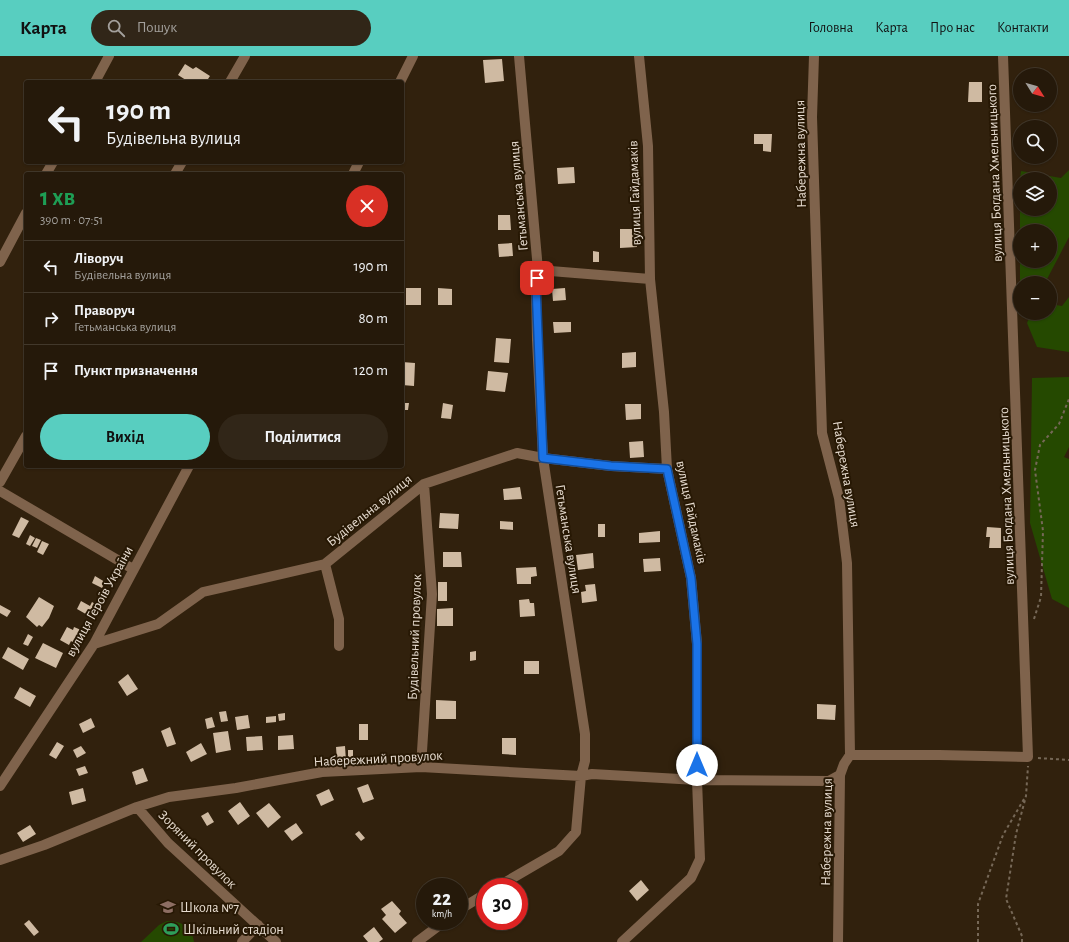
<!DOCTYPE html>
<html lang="uk">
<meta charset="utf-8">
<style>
:root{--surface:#25190a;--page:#312618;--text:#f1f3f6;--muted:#a3a09c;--line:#42382b;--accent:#58cec0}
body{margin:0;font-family:"Alegreya Sans",sans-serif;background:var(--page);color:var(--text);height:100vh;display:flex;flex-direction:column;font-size:15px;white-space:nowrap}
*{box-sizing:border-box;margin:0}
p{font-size:13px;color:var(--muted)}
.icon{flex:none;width:22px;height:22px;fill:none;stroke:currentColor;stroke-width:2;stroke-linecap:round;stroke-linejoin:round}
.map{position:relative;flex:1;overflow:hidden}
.drawer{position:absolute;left:24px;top:116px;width:380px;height:296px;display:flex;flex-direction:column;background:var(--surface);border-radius:4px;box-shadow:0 1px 3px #0004,0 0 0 1px var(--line)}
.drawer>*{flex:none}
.hud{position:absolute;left:24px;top:24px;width:380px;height:84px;border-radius:4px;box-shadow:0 1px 3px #0004,0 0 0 1px var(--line);background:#25190a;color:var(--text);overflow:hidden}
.needle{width:26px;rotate:127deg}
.fabs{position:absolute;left:1013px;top:12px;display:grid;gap:8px}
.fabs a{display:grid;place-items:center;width:44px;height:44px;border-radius:50%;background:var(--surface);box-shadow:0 1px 3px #0004,0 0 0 1px var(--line);font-size:20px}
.speed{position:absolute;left:416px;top:822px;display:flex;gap:8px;font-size:20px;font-weight:700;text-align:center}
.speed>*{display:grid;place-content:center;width:52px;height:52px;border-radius:50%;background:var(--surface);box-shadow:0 1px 3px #0004,0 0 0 1px var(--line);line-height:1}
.speed small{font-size:10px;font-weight:400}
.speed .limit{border:6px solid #d22;background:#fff;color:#111}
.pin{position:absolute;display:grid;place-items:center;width:34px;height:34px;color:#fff;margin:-17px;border-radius:8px;box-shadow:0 2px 6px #0006}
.me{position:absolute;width:44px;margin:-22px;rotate:0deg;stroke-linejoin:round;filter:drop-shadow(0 0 3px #0008)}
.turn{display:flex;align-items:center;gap:14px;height:84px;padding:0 16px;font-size:18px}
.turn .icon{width:52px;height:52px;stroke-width:2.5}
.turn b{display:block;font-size:28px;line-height:34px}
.round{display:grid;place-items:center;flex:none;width:42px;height:42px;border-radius:21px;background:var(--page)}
.headline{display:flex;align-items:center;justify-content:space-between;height:68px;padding:0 16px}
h1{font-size:24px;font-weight:700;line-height:30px;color:#1e9e55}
.primary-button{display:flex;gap:8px;margin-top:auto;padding:8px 16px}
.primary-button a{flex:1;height:46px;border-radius:24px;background:var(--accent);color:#111;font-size:16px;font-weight:700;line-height:46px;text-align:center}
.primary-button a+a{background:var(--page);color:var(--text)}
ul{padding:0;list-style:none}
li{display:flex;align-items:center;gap:12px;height:52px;padding:0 16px;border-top:1px solid var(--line)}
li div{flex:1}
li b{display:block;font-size:15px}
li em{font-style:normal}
header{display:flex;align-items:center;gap:24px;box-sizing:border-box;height:56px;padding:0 20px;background:var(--accent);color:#111}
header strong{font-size:19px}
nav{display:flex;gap:22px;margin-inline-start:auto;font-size:14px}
.search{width:280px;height:36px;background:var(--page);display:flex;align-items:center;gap:10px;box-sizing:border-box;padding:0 14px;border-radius:22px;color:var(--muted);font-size:15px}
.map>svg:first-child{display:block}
.green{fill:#254900;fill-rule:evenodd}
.building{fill:#cfbaa2}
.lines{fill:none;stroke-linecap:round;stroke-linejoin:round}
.path{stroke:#766857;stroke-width:2;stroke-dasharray:3 3;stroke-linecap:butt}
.minor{stroke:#7f634c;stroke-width:10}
.route-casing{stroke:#114b97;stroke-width:10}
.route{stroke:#1a73e8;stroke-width:7}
.labels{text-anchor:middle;stroke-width:4;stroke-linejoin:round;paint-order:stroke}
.street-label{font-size:14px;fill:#e7dcd0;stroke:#271804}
.poi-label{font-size:14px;fill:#e7dcd0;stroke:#271804;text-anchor:start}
</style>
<header>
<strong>Карта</strong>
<div class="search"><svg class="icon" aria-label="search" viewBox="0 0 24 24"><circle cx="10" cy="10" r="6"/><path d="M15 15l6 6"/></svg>Пошук</div>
<nav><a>Головна</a><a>Карта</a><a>Про нас</a><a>Контакти</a></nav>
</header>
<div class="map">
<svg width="1069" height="886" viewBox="0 0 1069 886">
<rect width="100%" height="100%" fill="#31210d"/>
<path class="green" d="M1069 114V181L1045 227H1020V133V153H1050V123H1020L1021 115 1061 122ZM1020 175H1050V205H1020Z
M1069 241V296L1037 291 1027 267 1031 257H1050V248L1062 250Z
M1069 321V391L1064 401 1069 403V552L1052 543 1030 467 1032 322Z
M167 865C182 865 192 871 194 886H141L159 869Z"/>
<path class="building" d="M502 3 504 25 485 27 483 4Z
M185 8 193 13 196 11 210 20 206 26H200L196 24 195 26H189L178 19Z
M969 26H982V46H968Z
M754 78H772L771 96 763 95V88H754Z
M574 111 575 127 558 128 557 112Z
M498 159H510L511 174H498Z
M620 173H637V191L620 192Z
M512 187 513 200 499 201 498 188Z
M593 195 599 196V206H593Z
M406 232H421V249H406Z
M438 232 452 233V249H438Z
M565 232 566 244 553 245 552 233Z
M553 266H571V276L554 277Z
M496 282 511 283 509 307 494 306Z
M636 296V311L622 312V297Z
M402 306 415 307 414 330 402 329Z
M488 315 508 317 505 336 486 334Z
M402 347H409L408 354H402Z
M443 347 453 349 451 363 441 362Z
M625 348H641V363L626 364Z
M643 385 644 401 630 402 629 386Z
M520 431 522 443 504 444 503 433Z
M440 457 459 458 458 473 439 472Z
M21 461 29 465 19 482 12 479Z
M500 465 513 466V474L500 473Z
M598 468H605V481H598Z
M987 471 1001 472V492H989L990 481H986Z
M660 475V486L639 487V477Z
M30 479 35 482 30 490 26 488Z
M36 482 41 484 37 492 32 490Z
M42 485 49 488 43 499 37 496Z
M443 496H461L462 511H443Z
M593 497 594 512 578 514 576 499Z
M660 502 661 515 644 516 643 503Z
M536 511 537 520 531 521V528H517L516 512Z
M95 520 105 526 102 532 92 527Z
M438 526H447V545H438Z
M595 528 597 545 582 547 581 536 586 535 585 529Z
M39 541 54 550 49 562 42 571 39 569 37 571 26 561Z
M529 543 530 547H534L535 560 520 561 519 544Z
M81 545 90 550 92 546 100 551 96 558 93 557 91 561 77 553Z
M0 549 11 555 7 561 0 557Z
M453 552V570H437V553Z
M67 571 73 574 74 571 81 574 74 587 71 585 69 589 60 584Z
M28 578 33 581 28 590 23 588Z
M43 587 63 597 56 612 35 602Z
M8 591 29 603 23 614 2 602Z
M476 595V604L470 605V596Z
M524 605H539V618H524Z
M128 618 138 633 127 640 118 626Z
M20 631 36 640 30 651 14 642Z
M436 644 456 645V663H436Z
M817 648 836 649 835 664 817 663Z
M226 655 228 665 221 666 219 656Z
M285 657V664L279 665 278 658Z
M248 659 250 672 237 674 235 661Z
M276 660V666L266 667V661Z
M212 661 215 671 207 673 205 663Z
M91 662 95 671 83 677 79 668Z
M359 668H368V684H359Z
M170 671 176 688 167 691 161 675Z
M228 675 231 694 216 697 213 677Z
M293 679 294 693 278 694V680Z
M262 680 263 694 247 695 246 681Z
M502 682H516V699L502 698Z
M57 686 64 690 56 703 49 699Z
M201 687 207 698 191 706 186 696Z
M81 690 86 697 77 702 73 694Z
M345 690 346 705H337L336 691Z
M348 694H353V703H348Z
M85 710 88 717 79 720 76 713Z
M143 712 148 725 136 729 132 716Z
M368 728 374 743 363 747 357 732Z
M83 732 86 745 72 749 69 736Z
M329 733 334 744 321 750 316 739Z
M240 746 250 760 238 769 228 755Z
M269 747 281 761 268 772 256 757Z
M208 756 214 766 207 770 201 760Z
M296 767 303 777 292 785 284 775Z
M30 769 36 778 23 786 17 777Z
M359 775 365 782 361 785 355 778Z
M641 824 649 834 637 845 629 835Z
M392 845 401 855 399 858 407 867 395 877 382 863 386 859 381 853Z
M29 864 39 876 34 880 24 868Z
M374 871 383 883 379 886H368L363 880Z"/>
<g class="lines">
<path class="path" d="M1034 563 1041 541 1043 475 1035 414 1040 389 1059 368 1069 343
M1038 702 1069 704
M978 886V848L1003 779 1024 743
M1022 886V880L1006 843 1016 778 1026 740 1028 710"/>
<path class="minor" d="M814 0 812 61 822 377 839 442 847 507 850 699 844 708 840 719 838 886
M95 26 109 0
M230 26 245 0
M400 26 413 0
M46 118 53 106
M175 118 182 106
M353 118 359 106
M0 206 26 157
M538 214 650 223
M0 426 26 380
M0 435 133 513
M325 508 339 563V590
M94 588 158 568 203 536 325 508 424 428 517 397 543 402 611 410 667 413
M850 699H939L1028 701 1003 0
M421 711 432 538 424 428
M0 730 94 588 189 410
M137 751 168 787 276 886
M0 804 44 789 137 751 169 741 236 732 322 716 421 711 581 720 592 718 697 724 829 725 840 719
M497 831 559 795 576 776 581 720 585 705V678L543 402 537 284 536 230 538 214 519 0
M459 854 485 838
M242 886 258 869
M417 886 445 865
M622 886 691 822 700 803 697 724V588L691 522 667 413 664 356 650 223 648 90 639 0"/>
</g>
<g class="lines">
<g class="route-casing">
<path id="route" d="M537 222 536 230 543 402 611 410 667 413 691 522 697 588V709"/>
</g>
<use href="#route" class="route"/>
</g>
<defs>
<g id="school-bare" transform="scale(1.2)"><path d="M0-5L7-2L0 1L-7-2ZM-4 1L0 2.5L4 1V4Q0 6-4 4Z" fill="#8d6e63" stroke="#271804" stroke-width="2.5" paint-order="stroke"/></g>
<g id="stadium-bare" transform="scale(1.2)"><path d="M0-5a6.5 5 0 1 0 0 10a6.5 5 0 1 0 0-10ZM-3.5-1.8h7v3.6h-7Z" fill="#2e9e5b" stroke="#271804" stroke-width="2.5" paint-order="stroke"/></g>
</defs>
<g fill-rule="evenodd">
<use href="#school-bare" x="168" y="851"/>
<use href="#stadium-bare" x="171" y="873"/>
</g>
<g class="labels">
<g class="street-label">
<text transform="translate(800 98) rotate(-91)" y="5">Набережна вулиця</text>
<text transform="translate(994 117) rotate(-92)" y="5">вулиця Богдана Хмельницького</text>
<text transform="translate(634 137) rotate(-92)" y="5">вулиця Гайдамаків</text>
<text transform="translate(518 140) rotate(-95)" y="5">Гетьманська вулиця</text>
<text transform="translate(847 418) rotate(80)" y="5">Набережна вулиця</text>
<text transform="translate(1006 440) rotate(-92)" y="5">вулиця Богдана Хмельницького</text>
<text transform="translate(369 454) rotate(-39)" y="5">Будівельна вулиця</text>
<text transform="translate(692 456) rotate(78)" y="5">вулиця Гайдамаків</text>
<text transform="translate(569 483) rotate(81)" y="5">Гетьманська вулиця</text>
<text transform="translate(99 545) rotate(-61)" y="5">вулиця Героїв України</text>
<text transform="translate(414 581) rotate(-88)" y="5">Будівельний провулок</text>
<text transform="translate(378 702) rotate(-3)" y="5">Набережний провулок</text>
<text transform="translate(826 776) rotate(-89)" y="5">Набережна вулиця</text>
<text transform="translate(198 793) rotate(45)" y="5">Зоряний провулок</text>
</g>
<g class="poi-label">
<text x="180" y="856">Школа №7</text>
<text x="183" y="878">Шкільний стадіон</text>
</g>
</g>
</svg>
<div class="fabs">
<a><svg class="needle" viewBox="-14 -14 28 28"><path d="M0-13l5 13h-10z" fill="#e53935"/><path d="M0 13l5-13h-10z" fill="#a3a09c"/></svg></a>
<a><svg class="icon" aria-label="search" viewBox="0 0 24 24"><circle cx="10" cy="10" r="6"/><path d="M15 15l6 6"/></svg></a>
<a><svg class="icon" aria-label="layers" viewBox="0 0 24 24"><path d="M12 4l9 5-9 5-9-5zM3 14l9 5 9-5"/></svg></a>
<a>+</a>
<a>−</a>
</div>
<div class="speed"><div>22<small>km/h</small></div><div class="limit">30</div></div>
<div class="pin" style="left:537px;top:222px;background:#d93025"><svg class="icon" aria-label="arrive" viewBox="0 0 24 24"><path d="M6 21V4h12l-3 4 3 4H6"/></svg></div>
<svg class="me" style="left:697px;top:709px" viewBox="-20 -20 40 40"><circle r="19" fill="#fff"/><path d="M0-13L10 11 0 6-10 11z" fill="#1a73e8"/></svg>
<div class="hud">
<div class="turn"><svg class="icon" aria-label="left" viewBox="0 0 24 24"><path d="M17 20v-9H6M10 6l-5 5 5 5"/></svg><div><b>190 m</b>Будівельна вулиця</div></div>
</div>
<section class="drawer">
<div class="headline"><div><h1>1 хв</h1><p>390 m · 07:51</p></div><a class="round" style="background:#d93025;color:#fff"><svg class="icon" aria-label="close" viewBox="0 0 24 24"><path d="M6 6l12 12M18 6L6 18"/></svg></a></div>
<ul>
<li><svg class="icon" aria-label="left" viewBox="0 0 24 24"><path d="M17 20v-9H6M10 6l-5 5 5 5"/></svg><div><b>Ліворуч</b><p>Будівельна вулиця</p></div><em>190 m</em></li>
<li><svg class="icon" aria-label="right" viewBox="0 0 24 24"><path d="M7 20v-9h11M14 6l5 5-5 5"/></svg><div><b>Праворуч</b><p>Гетьманська вулиця</p></div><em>80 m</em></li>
<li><svg class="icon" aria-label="arrive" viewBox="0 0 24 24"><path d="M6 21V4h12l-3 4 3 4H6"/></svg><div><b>Пункт призначення</b></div><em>120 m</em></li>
</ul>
<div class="primary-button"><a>Вихід</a><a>Поділитися</a></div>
</section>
</div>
